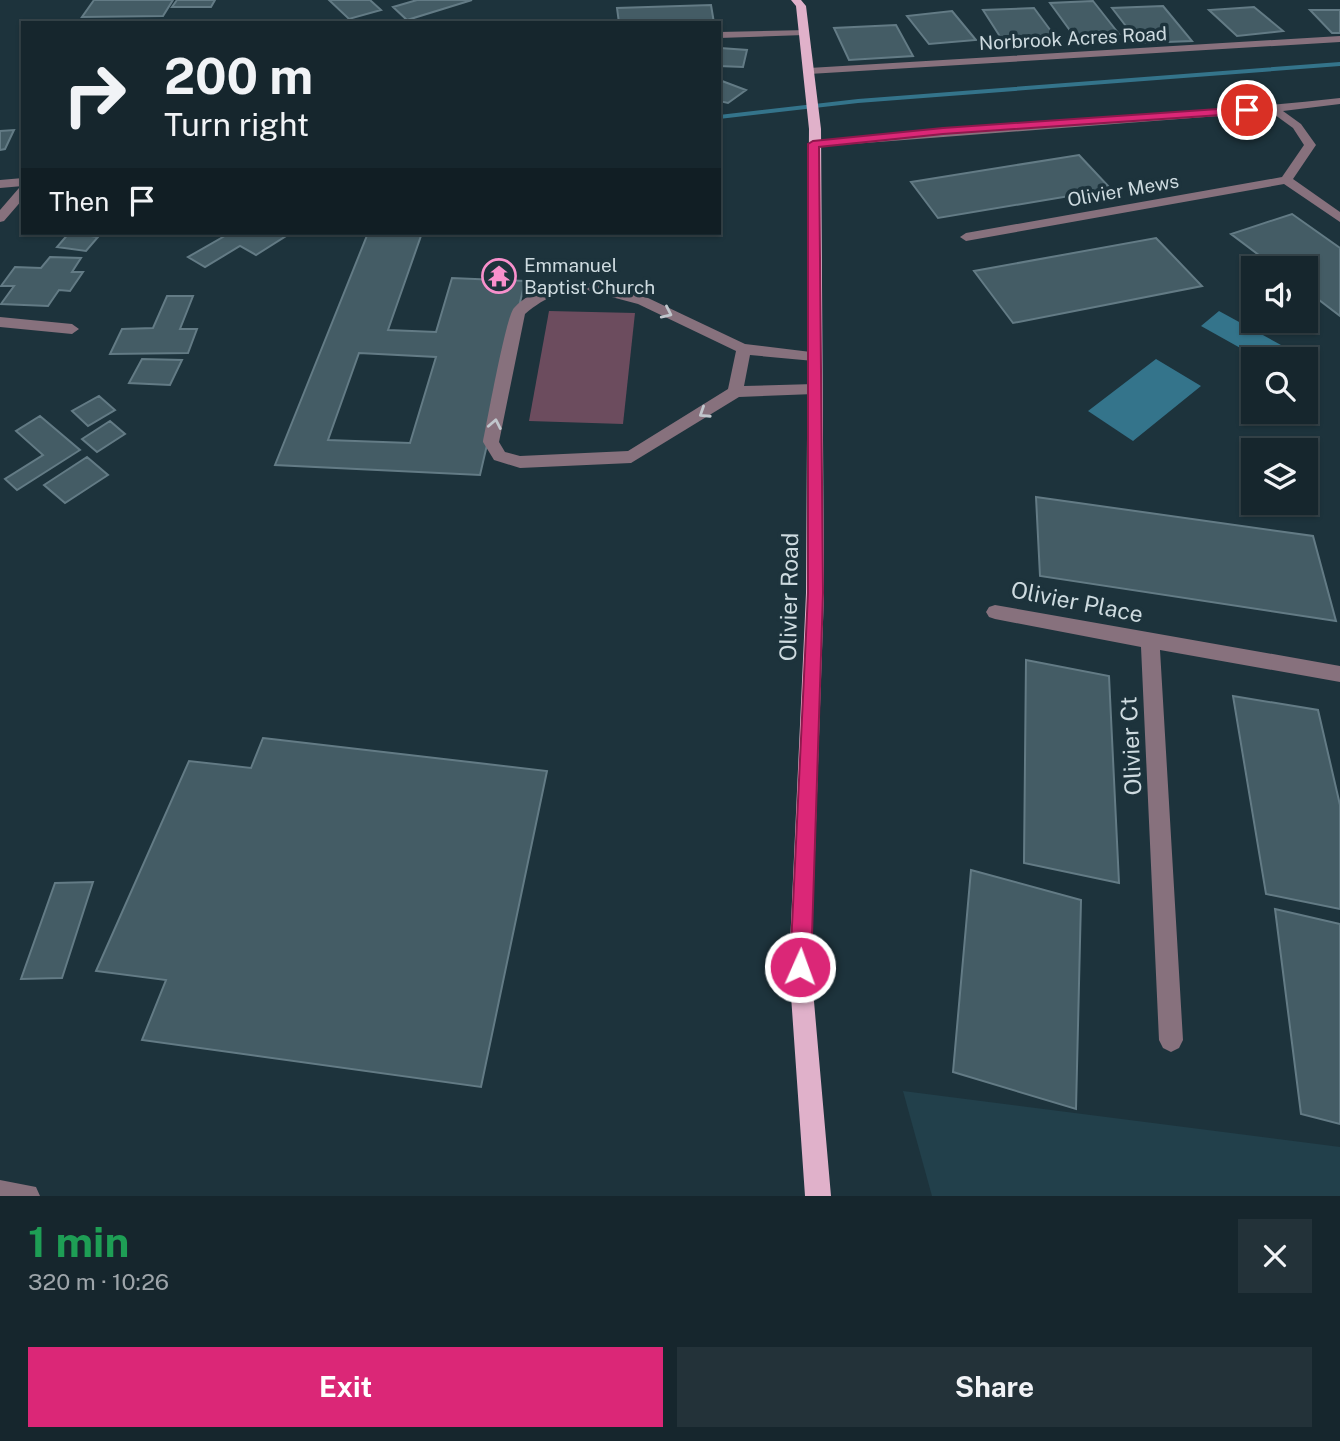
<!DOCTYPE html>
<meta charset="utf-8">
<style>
:root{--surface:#16262d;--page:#233239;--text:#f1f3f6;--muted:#9ea5aa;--line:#354349;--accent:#db2777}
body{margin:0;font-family:"Public Sans",sans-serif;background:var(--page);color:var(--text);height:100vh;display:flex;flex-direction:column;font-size:26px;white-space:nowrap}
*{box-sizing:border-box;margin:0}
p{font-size:23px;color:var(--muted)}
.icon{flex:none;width:38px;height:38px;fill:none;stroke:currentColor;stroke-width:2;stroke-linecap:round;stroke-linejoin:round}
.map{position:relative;height:1196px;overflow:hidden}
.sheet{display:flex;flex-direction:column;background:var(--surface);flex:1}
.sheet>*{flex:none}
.hud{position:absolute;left:21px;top:21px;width:700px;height:214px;border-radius:0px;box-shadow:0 2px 5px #0004,0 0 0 2px var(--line);background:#16262d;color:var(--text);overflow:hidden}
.controls{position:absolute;left:1241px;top:256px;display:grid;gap:14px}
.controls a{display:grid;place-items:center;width:77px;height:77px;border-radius:0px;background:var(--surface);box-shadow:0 2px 5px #0004,0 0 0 2px var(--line);font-size:35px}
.pin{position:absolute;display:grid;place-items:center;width:60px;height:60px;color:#fff;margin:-30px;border:4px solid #fff;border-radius:50%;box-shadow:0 2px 7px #0007}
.me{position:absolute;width:77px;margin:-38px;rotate:2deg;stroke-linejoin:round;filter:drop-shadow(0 0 5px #0008)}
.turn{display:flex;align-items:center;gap:24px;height:147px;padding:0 28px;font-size:32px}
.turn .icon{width:91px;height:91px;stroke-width:2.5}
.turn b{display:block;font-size:49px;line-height:60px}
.then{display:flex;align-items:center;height:66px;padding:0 28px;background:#0003;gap:14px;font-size:26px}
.round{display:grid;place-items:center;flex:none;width:74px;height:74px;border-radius:0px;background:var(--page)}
.overview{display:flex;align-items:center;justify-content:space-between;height:119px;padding:0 28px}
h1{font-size:42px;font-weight:700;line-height:52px;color:#1e9e55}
.action{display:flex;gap:14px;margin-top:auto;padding:14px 28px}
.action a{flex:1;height:80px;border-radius:0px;background:var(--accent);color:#fff;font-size:28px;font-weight:700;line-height:80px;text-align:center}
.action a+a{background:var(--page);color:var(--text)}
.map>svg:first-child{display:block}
.built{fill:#22404b}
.green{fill:#6c4c5e}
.water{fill:#34748b}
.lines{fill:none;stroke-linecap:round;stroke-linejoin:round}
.stream{fill:#34748b;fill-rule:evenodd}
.building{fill:#445c65;stroke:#637b85;stroke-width:2;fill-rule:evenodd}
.minor{fill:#87717d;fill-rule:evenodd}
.major{fill:#e0b1ca;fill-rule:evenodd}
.oneway{stroke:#c0c6cc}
.route{fill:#db2777;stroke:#8e194d;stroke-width:2}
.labels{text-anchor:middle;stroke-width:7;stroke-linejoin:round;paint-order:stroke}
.far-street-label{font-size:19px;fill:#cedbe0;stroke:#1d333c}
.far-poi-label{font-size:19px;fill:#cedbe0;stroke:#1d333c;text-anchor:start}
.street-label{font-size:23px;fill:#cedbe0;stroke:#1d333c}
</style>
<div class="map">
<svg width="1340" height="1196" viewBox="0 0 1340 1196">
<rect width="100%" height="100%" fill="#1d333c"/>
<path class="built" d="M903 1091 1340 1147V1196H932Z"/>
<path class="green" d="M549 311 635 313 623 424 529 421Z"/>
<path class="water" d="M1219 311 1281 345 1266 359H1260L1201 326Z
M1156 359 1201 386 1133 441 1088 411Z"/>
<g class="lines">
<path class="stream" d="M1340 62V66L858 103 719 119V115L858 99Z"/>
</g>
<path class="building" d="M94 0H173L163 16 82 17Z
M177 0H215L211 7H172Z
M329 0H370L381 10 349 19Z
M417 0H472L407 20 393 7Z
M1093 1 1119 34 1074 36 1050 3Z
M711 5 714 23H619L617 8Z
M1163 6 1192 41 1139 43 1112 8Z
M1254 7 1283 31 1237 36 1209 10Z
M1034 8 1062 46 1008 49 983 10Z
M1310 10H1340V33H1332Z
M952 11 976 40 929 44 907 16Z
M896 25 913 56 849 60 834 28Z
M720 48 747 50 743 67 719 66Z
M722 81 746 90 728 103 719 101V84Z
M14 130 5 149 0 150V131Z
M1079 155 1111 189 938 218 911 182Z
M1292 214 1340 248V316L1306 290V268H1276L1231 234Z
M69 233 98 237 86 251 57 247Z
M230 233H280L286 236 256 255 240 246 205 267 188 257Z
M368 233H422L388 330 436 332 452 278 525 281 480 475 275 465ZM359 353 436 357 410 443 328 440Z
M1156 238 1202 286 1013 323 974 271Z
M50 257 81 258 72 272H83L70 291 59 290 48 306 1 304 14 286H1L15 267 41 268Z
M167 296H193L180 329H197L188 353 110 354 122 329 153 328Z
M142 359 182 360 170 385 129 383Z
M99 396 115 410 88 426 72 411Z
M40 416 80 450 17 490 5 479 43 455 16 431Z
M110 421 125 434 97 452 82 439Z
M87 457 108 475 65 503 44 485Z
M1036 497 1313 536 1336 621 1040 576Z
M1026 660 1109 676 1119 883 1024 863Z
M1233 696 1318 710 1340 805V909L1266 894Z
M263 738 547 771 481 1087 142 1040 166 980 96 971 189 761 251 768Z
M971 870 1081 900 1076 1109 953 1072Z
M93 882 62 978 21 979 55 883Z
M1275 909 1340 924V1124L1301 1114Z"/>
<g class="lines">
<path class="minor" d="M808 30 809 32 804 35 719 38V32Z
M1340 36V42L809 74 804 71 809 68Z
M1340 98V104L1283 111 1301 124 1316 145 1293 179 1340 212V222L1284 184 966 241 960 237 966 233 1282 177 1304 145 1293 128 1271 112 813 147 807 144 813 141C989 125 1165 117 1340 98Z
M23 178V186L0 188V180Z
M23 187V199L4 221 0 222V210L19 188Z
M589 283 648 298 745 344 819 353 821 356 819 359 814 361 750 355 744 386 814 384 821 389 814 394 739 397 631 463 520 468 494 460 483 442C487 423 506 316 514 308 533 287 562 283 589 283ZM589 291 638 304 736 351 728 389 628 451 520 456 505 452 499 442 525 314C548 295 559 292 589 291Z
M0 317 72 324 79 329 72 334 0 327Z
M995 605 1340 666V682L1160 650 1183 1040 1179 1048 1171 1052 1163 1048 1159 1040 1141 647 995 619 989 617 986 612 989 607Z
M0 1180 36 1187 40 1196H0Z"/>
<path class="major" d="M791 0H801L806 6 821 129 824 593 811 967 831 1196H805L789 967 806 593 809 129 796 6Z"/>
</g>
<defs><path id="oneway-chevron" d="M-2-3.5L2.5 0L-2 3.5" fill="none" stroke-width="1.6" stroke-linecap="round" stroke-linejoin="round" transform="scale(1.75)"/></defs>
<g class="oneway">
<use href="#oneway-chevron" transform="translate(667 313) rotate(25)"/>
<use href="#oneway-chevron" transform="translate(704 413) rotate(147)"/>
<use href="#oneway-chevron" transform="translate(495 424) rotate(-79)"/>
</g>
<path class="route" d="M1247 107 1250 108V113L943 134 819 147 823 593 811 967 808 974 800 977 793 974 790 967 808 593V144L813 141 943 128Z"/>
<defs>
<g id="temple-ring" transform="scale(1.75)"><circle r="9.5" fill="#1d333c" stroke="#f890cc" stroke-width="1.5"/><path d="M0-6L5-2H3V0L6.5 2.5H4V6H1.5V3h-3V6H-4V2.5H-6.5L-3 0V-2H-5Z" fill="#f890cc"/></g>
</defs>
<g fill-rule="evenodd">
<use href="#temple-ring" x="499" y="276"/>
</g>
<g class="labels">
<g class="far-street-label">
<text transform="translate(1073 38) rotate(-3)" y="7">Norbrook Acres Road</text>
<text transform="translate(1123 190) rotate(-10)" y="7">Olivier Mews</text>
</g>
<g class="far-poi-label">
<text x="524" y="272">Emmanuel<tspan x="524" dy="22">Baptist Church</tspan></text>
</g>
<g class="street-label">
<text transform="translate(789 597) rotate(-89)" y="8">Olivier Road</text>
<text transform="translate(1077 602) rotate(11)" y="8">Olivier Place</text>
<text transform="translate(1131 746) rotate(-93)" y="8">Olivier Ct</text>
</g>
</g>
</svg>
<div class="controls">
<a><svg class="icon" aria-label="sound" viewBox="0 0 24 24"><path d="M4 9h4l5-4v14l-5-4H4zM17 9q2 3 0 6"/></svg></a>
<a><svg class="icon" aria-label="search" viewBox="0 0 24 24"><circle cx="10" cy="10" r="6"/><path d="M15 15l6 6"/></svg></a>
<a><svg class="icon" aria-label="layers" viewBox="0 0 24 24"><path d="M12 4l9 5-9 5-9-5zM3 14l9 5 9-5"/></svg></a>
</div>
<div class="pin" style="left:1247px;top:110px;background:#d93025"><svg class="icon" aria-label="arrive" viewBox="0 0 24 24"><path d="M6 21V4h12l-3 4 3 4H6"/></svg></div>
<svg class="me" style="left:800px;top:967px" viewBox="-20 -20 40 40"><circle r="17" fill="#db2777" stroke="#fff" stroke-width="3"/><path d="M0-11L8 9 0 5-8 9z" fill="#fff"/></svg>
<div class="hud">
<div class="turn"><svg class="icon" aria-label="right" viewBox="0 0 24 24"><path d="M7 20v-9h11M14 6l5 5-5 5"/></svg><div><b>200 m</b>Turn right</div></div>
<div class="then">Then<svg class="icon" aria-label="arrive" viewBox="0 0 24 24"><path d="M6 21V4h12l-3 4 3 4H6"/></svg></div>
</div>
</div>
<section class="sheet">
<div class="overview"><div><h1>1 min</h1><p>320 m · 10:26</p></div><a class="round"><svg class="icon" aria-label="close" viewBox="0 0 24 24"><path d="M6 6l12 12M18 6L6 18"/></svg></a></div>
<div class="action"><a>Exit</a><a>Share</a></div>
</section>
